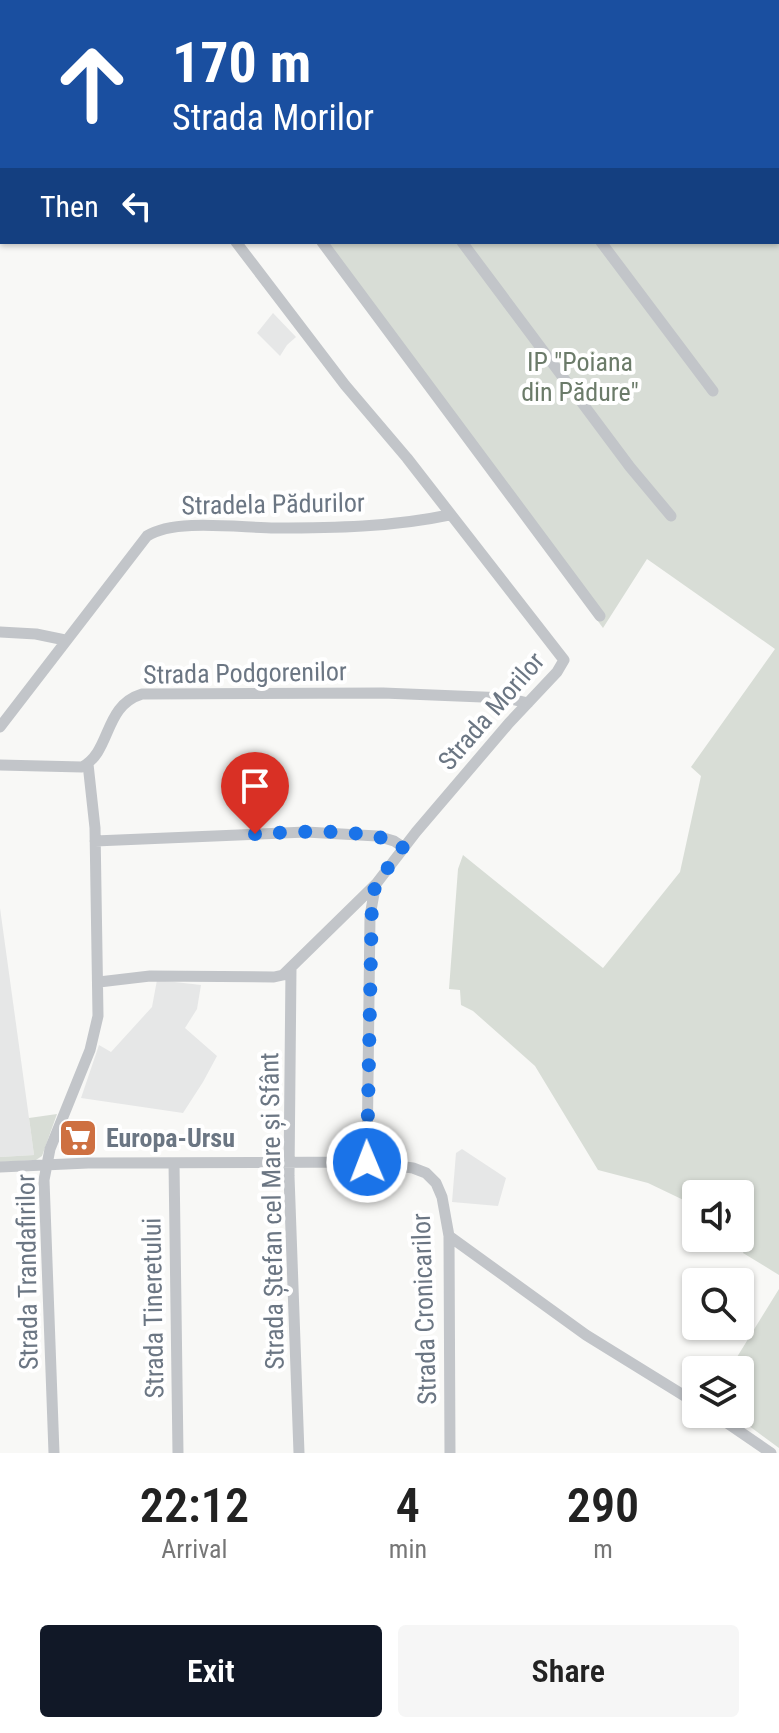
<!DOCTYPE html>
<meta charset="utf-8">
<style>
:root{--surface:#fff;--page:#f6f6f6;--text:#222;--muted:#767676;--accent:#111827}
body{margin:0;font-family:"Roboto Condensed",sans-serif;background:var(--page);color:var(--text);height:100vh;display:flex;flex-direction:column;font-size:30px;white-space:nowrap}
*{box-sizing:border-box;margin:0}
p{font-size:26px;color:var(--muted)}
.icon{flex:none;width:44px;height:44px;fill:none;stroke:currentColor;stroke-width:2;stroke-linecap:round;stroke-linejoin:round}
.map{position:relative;height:1453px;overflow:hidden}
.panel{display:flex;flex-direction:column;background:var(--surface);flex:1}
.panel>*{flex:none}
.guide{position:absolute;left:0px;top:0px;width:780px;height:244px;box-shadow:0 2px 6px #0004;background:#1a4fa0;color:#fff;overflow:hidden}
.tools{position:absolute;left:682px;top:1180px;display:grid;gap:16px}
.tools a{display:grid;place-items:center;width:72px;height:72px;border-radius:8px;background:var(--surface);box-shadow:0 2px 6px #0004;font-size:40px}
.pin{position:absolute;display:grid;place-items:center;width:68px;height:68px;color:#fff;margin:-82px -34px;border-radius:50% 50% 50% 0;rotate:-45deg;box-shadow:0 0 8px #0007}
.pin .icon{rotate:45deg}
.me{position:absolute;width:88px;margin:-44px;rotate:359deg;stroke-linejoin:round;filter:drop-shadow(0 0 6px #0008)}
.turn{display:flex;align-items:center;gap:28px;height:168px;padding:0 40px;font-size:36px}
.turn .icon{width:104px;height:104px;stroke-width:2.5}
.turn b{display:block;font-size:56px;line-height:68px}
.then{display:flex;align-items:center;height:76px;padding:0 40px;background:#0003;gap:16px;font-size:30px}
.eta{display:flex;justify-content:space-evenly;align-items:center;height:136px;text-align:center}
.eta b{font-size:48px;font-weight:600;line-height:56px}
.action{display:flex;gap:16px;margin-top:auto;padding:16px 40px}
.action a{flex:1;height:92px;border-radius:8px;background:var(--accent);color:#fff;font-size:32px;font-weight:600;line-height:92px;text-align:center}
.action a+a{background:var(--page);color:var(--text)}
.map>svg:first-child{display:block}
.built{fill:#e6e7e7}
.green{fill:#d8ddd6}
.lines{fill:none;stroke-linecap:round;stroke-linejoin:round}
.minor{stroke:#c2c5c9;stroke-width:11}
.route{stroke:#1a73e8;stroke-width:14;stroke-dasharray:0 25.2}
.labels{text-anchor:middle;stroke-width:8;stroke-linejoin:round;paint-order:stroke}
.park-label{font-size:26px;fill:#6b7b69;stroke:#fff}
.street-label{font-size:26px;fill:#6b7683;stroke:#fff}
.poi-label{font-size:26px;font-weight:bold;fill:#6b7683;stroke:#fff;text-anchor:start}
</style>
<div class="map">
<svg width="779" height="1453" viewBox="0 0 779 1453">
<rect width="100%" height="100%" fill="#f8f8f6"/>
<path class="built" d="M273 313 296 337 287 345 280 356 257 333Z
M0 908 29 1118 34 1155 0 1157Z
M157 980 201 985 197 1009 185 1028 217 1056 203 1082 183 1113 81 1098 99 1045 111 1052 152 1007Z
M462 1149 506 1178 498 1206 452 1202 456 1153Z"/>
<path class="green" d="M242 0H779V1275L743 1253 753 1235 740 1228V1194H696V1206L648 1183 598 1170 535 1066 473 1011 461 1005 460 990 449 989 458 869 463 855 603 968 680 872 701 776 691 767 775 649 647 559 603 628 317 242H778V2H240Z
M57 1114 42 1156 36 1160 0 1162V1157L34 1155 29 1118Z
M779 1289V1448L733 1414H740V1370H729Z"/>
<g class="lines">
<path class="minor" d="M288 0 290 2
M420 0 422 2
M556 0 558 2
M700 0 702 2
M322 242 600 616
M462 242 630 467 671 516
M601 242 713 391
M0 632 36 634 65 640
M0 727 147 536C175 518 241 528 275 528 333 528 393 527 449 515
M0 765 82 767C112 751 103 706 142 694L383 693 507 698 528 703
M95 841 306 832 377 836 394 841 403 847
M291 968 289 1176 299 1453
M99 982 150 976 274 977 283 975 376 884 416 832 509 723 557 672 564 660 407 458 345 385 236 242
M367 1162 370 916 375 888
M174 1163 178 1453
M0 1167 88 1163 367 1162 413 1168 426 1173 436 1183 442 1197 449 1236 450 1453
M449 1236 586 1335 696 1403
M714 1414 771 1453
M54 1453 44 1180 50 1149 90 1050 98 1016 95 828 88 764"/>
</g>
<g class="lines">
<path class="route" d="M255 834C293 832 373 826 403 847L376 884 372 898 367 1162"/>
</g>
<defs>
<g id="supermarket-square" transform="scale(2)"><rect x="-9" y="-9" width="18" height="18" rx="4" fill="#ce7041" stroke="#fff"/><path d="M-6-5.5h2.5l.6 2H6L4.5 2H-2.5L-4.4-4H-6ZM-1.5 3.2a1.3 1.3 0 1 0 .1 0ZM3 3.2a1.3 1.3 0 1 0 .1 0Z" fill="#fff"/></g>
</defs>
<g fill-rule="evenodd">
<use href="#supermarket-square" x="78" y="1138"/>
</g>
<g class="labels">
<g class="park-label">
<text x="580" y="371">IP "Poiana<tspan x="580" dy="30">din Pădure"</tspan></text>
</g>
<g class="street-label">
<text transform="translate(273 504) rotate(-1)" y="9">Stradela Pădurilor</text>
<text transform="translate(245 673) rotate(-1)" y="9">Strada Podgorenilor</text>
<text transform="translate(491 711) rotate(-49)" y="9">Strada Morilor</text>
<text transform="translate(272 1211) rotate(-91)" y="9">Strada Ștefan cel Mare și Sfânt</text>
<text transform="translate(27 1272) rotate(-91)" y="9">Strada Trandafirilor</text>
<text transform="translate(153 1308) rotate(-91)" y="9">Strada Tineretului</text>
<text transform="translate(424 1309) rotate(-92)" y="9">Strada Cronicarilor</text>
</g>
<g class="poi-label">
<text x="106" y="1147">Europa-Ursu</text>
</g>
</g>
</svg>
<div class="tools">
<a><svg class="icon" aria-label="sound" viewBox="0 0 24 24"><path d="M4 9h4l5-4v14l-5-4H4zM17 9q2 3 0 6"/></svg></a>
<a><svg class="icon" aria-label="search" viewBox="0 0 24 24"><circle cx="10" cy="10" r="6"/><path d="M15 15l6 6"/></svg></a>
<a><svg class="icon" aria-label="layers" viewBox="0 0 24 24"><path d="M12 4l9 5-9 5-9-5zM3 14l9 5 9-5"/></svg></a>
</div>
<div class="pin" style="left:255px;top:834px;background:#d93025"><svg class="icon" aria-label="arrive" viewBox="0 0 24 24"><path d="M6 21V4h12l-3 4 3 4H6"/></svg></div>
<svg class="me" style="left:367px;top:1162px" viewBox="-20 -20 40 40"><circle r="17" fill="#1a73e8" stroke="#fff" stroke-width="3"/><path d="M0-11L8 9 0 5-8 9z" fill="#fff"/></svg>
<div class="guide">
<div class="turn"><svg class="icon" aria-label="ahead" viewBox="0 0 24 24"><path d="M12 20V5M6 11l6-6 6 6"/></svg><div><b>170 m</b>Strada Morilor</div></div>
<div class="then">Then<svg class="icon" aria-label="left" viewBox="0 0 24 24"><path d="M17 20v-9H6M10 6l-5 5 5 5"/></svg></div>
</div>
</div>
<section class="panel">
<div class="eta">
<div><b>22:12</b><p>Arrival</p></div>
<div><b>4</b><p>min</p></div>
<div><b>290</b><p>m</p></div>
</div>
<div class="action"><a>Exit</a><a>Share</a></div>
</section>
